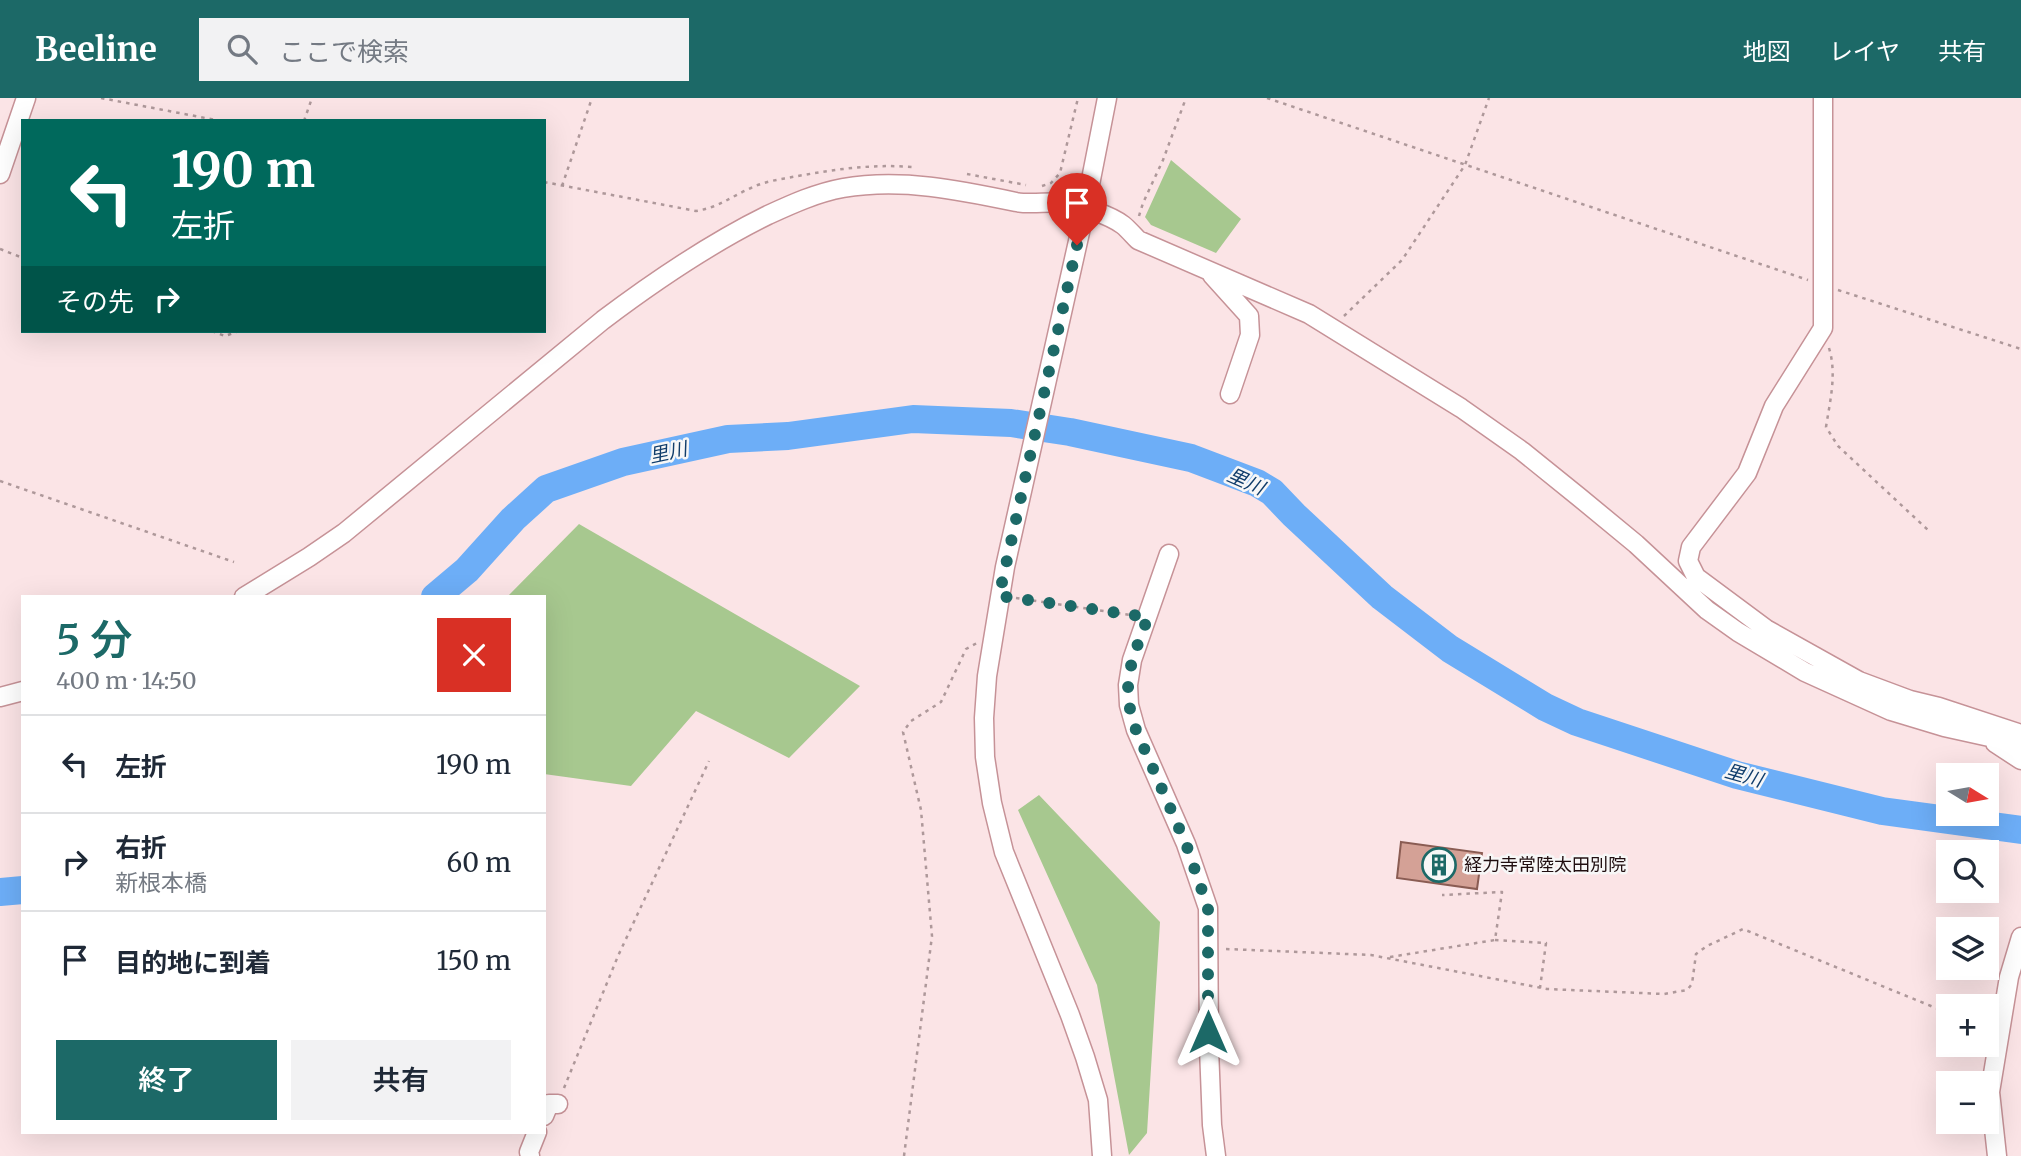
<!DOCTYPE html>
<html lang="ja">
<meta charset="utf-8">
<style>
:root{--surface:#fff;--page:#f2f2f3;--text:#1f2937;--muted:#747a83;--line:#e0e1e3;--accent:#1c6967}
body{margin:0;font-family:Merriweather,"Noto Sans JP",serif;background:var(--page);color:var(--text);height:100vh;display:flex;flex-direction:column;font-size:26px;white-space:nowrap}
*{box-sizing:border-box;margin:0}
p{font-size:23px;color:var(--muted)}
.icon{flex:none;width:38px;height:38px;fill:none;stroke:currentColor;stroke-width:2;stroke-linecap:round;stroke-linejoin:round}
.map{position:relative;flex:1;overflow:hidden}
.sheet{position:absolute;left:21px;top:497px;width:525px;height:539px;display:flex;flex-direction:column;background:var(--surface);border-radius:0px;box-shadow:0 7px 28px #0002}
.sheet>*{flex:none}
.guide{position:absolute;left:21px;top:21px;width:525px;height:214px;border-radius:0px;box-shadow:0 7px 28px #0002;background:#00695c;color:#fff;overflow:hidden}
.needle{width:46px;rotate:101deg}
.tools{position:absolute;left:1936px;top:665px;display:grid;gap:14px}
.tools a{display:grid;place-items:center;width:63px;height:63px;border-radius:0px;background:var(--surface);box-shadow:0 7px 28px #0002;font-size:35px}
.pin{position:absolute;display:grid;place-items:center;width:60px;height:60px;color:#fff;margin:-72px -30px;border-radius:50% 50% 50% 0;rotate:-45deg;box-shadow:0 0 7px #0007}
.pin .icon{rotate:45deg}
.me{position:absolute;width:77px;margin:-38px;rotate:0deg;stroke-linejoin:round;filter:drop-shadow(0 0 5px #0008)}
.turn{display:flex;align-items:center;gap:24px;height:147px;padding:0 35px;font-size:32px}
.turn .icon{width:91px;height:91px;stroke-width:2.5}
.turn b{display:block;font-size:49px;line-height:60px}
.then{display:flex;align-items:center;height:66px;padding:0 35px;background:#0003;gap:14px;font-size:26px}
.round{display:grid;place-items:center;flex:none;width:74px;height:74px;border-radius:0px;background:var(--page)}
.overview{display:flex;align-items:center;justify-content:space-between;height:119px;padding:0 35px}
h1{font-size:42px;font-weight:600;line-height:52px;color:var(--accent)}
.primary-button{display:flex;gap:14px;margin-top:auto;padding:14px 35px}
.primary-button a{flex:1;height:80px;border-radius:0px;background:var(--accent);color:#fff;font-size:28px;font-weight:600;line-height:80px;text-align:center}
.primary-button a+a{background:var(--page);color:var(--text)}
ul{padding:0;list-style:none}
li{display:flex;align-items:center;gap:21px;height:98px;padding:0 35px;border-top:2px solid var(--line)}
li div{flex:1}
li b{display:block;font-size:26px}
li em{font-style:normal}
header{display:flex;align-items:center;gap:42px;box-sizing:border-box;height:98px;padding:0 35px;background:var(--accent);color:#fff}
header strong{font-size:33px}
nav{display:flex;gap:38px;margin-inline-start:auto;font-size:24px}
.search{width:490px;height:63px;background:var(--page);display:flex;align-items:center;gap:18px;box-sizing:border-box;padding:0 24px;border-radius:0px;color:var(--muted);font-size:26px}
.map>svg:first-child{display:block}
.green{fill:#a7c88f}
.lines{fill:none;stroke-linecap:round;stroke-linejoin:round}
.river{stroke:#6daef7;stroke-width:28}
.building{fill:#d4a196;stroke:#8a5c53;stroke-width:2}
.minor-casing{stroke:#c69297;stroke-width:21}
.path{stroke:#ae989a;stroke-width:2.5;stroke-dasharray:3.5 5;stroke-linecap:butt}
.minor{stroke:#fff;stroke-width:18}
.route{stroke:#1c6967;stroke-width:12;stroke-dasharray:0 21.6}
.labels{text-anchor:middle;stroke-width:5;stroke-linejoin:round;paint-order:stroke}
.poi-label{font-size:18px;fill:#200e10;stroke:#f7f7f7;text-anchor:start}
.water-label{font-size:19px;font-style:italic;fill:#103d6b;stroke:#f7f7f7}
</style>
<header>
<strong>Beeline</strong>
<div class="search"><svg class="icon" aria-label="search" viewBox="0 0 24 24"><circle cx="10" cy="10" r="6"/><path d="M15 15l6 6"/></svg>ここで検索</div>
<nav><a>地図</a><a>レイヤ</a><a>共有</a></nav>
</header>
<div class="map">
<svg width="2021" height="1058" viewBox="0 0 2021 1058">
<rect width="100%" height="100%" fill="#fbe4e6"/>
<path class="green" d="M1171 62 1241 121 1216 155 1151 127 1145 119Z
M579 426 860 588 789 660 696 613 631 688 544 676V499H507Z
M1039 697 1160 824 1147 1035 1129 1057 1097 887 1018 712Z"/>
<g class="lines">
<path class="river" d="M435 499 467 472 513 421 546 391 623 364 728 341 788 338 913 321 1011 325 1070 334 1191 360 1257 385 1272 394 1294 417 1382 499 1450 551 1545 609 1577 624 1737 677 1882 713 2021 732
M0 794 23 792"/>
</g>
<path class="building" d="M1401 744 1482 755 1477 791 1397 780Z"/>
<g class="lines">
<g class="minor-casing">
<path id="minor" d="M1823 0V230L1774 308 1747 375 1691 449 1688 463 1696 479 1766 531 1859 583 1910 602 1939 609 2021 636
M0 76 26 0
M1212 177 1249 218 1250 237 1230 296
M1169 456 1132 562 1128 587 1129 607 1136 632 1186 746 1208 810 1209 950 1212 1027 1216 1058
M244 499 309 459 344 435 603 222C656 182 709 146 768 117 792 106 816 95 843 90 901 80 959 92 1016 104 1032 107 1048 103 1064 105 1079 107 1110 117 1123 127 1128 131 1133 137 1138 142L1309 216 1461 310 1522 353 1579 399 1636 446 1707 512 1738 534 1805 574 1891 613 1944 629 2021 646
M0 599 23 593
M1995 645 2021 662
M544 1018 549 1006H558
M530 1058 529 1054 537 1034
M1102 1058 1098 1002 1085 959 1070 917 1004 754 992 705 985 659 984 620 987 578 1005 469 1085 112 1107 0
M1997 1058 1990 994 2009 879 2021 839"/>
</g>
<path class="path" d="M101 0 221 23
M1267 0 1808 182
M304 23 312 0
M967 76 1026 87
M544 84 696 113C720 109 730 99 751 90 765 83 782 81 798 78 837 71 872 66 912 69
M562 88 592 0
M1042 88 1051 85 1060 75 1078 0
M1139 118 1143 105 1163 62 1186 0
M0 151 23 160
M1838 192 2021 251
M1344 218 1402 162 1465 67 1489 0
M212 233 225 238 239 233
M1829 250C1837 276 1830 303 1826 329L1838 348 1928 432
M0 383 234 464
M1016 500 1131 517
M1495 842 1546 845 1540 890
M1226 851 1371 857 1547 891 1664 896 1687 892 1692 886 1696 856 1707 848 1743 831 1948 915
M1390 859 1495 842 1502 794 1442 797
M564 990 618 858 709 663
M904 1058 932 838 921 712 903 634 911 623 941 604 966 551 977 545"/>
<use href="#minor" class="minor"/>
</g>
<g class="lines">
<path class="route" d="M1077 147 999 498 1148 519 1132 562 1128 587 1129 607 1136 632 1186 746 1208 810V934"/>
</g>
<defs>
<g id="building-ring" transform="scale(1.75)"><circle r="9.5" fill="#f7f7f7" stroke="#1c6967" stroke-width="1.5"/><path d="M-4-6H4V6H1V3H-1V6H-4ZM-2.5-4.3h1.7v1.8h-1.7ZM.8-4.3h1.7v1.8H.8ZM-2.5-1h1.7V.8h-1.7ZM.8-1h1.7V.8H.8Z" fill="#1c6967"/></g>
</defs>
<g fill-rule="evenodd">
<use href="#building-ring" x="1439" y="767"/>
</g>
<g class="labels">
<g class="poi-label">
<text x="1464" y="773">経力寺常陸太田別院</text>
</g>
<g class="water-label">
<text transform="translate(668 354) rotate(-12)" y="7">里川</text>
<text transform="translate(1246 383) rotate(24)" y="7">里川</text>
<text transform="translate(1744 677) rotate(16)" y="7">里川</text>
</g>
</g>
</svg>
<div class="tools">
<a><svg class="needle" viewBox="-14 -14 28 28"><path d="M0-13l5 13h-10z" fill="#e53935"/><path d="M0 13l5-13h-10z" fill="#747a83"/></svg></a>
<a><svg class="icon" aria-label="search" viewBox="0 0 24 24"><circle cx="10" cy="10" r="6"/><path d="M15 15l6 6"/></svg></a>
<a><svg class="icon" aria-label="layers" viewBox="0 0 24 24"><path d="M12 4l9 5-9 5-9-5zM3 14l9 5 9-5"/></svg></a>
<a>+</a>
<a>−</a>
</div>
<div class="pin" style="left:1077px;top:147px;background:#d93025"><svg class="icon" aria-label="arrive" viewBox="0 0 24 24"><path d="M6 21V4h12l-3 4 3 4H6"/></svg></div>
<svg class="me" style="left:1208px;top:934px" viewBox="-20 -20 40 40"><path d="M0-17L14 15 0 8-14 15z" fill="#1c6967" stroke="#fff" stroke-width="4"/></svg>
<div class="guide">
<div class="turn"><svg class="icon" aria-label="left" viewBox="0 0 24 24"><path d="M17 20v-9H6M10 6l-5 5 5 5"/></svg><div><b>190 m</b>左折</div></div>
<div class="then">その先<svg class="icon" aria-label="right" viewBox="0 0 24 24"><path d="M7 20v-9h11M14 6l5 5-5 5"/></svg></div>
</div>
<section class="sheet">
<div class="overview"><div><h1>5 分</h1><p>400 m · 14:50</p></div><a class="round" style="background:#d93025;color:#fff"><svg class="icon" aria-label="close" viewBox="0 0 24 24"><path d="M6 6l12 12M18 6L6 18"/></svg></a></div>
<ul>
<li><svg class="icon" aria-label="left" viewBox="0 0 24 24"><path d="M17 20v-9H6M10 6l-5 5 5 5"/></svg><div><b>左折</b></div><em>190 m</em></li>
<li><svg class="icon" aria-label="right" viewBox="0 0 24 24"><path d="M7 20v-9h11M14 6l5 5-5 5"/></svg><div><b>右折</b><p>新根本橋</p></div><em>60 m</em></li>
<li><svg class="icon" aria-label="arrive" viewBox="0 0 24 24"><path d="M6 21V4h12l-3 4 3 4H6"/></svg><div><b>目的地に到着</b></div><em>150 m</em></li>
</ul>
<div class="primary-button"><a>終了</a><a>共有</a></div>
</section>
</div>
